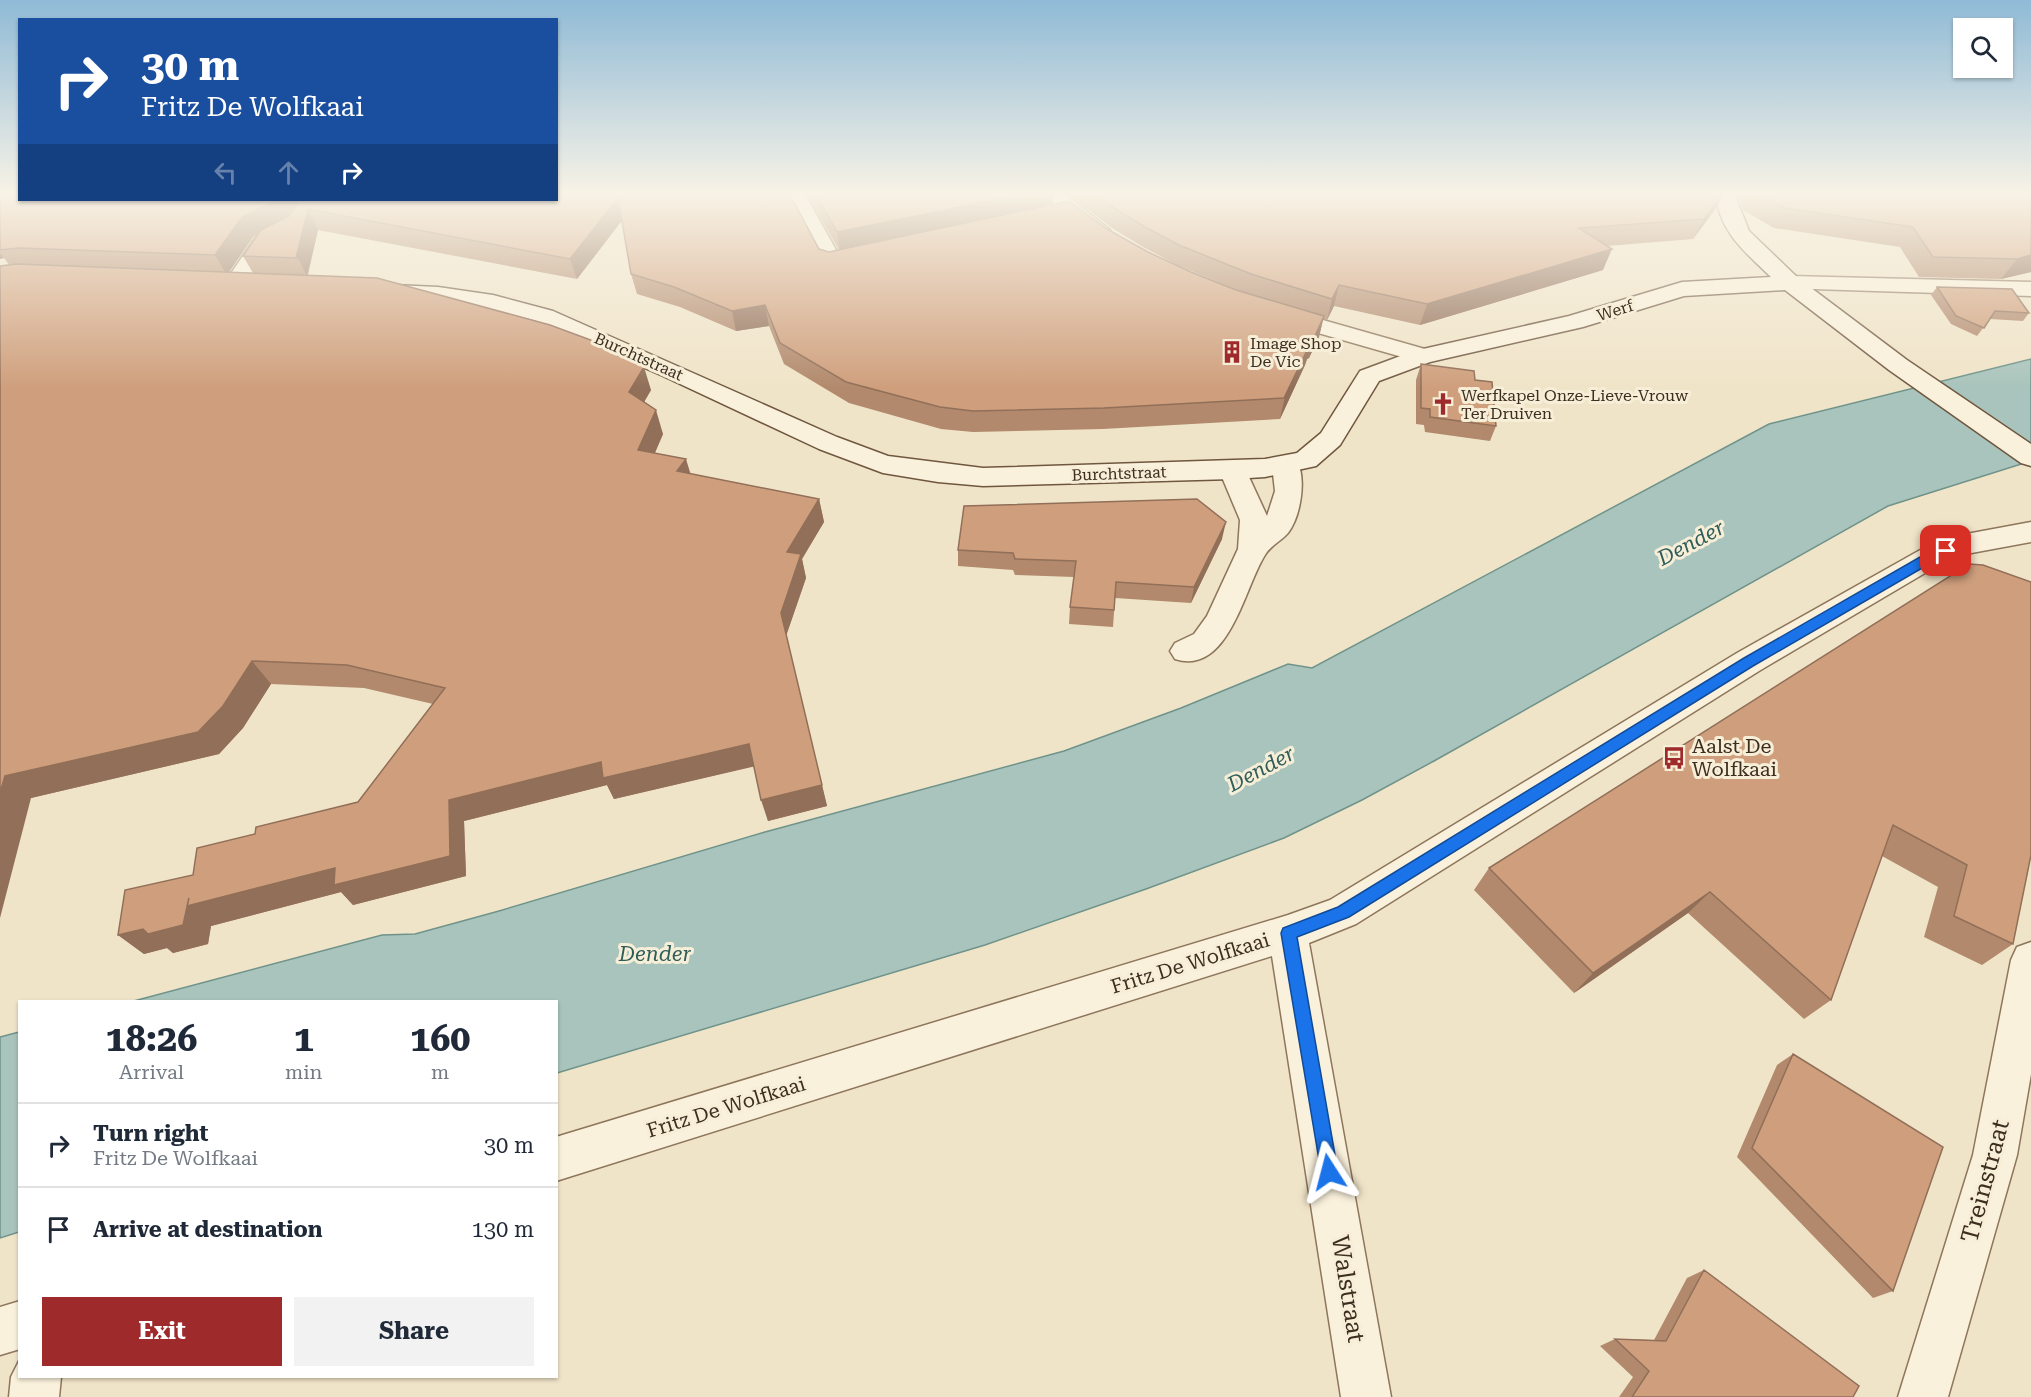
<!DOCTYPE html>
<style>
:root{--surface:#fff;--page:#f2f2f3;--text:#1f2937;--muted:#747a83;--line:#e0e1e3;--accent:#9e2a2b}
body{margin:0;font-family:"Roboto Serif",serif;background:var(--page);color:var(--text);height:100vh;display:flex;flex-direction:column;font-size:22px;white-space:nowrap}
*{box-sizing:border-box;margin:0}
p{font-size:20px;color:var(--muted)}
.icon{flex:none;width:33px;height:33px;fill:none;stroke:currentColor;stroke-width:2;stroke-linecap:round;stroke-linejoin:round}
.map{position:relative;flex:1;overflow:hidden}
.panel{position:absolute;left:18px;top:1000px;width:540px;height:378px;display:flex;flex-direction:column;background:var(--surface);border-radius:0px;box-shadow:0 2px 4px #0004}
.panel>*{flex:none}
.hud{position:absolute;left:18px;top:18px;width:540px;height:183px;border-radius:0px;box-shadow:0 2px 4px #0004;background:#1a4fa0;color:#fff;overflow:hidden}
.tools{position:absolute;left:1953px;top:18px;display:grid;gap:12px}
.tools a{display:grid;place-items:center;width:60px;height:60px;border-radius:0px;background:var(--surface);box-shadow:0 2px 4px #0004;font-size:30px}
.pin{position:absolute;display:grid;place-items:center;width:51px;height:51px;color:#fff;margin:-26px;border-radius:12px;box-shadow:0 3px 9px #0006}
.me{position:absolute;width:66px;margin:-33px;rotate:351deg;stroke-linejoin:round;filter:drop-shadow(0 0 4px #0008)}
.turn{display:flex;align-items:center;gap:21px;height:126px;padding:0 24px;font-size:27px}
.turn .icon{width:78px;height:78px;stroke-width:2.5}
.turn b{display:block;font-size:42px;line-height:51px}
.lanes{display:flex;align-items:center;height:57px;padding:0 24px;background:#0003;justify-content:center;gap:30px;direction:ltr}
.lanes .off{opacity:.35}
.eta{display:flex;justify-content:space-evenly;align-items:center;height:102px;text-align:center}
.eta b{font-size:36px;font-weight:700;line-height:42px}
.action{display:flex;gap:12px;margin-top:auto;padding:12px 24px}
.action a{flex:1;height:69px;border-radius:0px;background:var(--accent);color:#fff;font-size:24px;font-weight:700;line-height:69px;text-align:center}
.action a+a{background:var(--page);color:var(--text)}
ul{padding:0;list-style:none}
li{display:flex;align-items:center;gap:18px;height:84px;padding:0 24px;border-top:2px solid var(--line)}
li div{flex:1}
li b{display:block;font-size:22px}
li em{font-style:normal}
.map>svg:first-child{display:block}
.water{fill:#a9c4bc;stroke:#6f938a;stroke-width:1.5}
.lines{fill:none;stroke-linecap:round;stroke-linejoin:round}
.street-casing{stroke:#8d765c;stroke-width:3}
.secondary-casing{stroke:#6f573f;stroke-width:3}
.street{fill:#faf1dc;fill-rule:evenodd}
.secondary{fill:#faf1dc;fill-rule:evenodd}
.wall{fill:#b2896c;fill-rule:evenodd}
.shaded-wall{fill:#916f58}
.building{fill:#cf9f7d;stroke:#916f58;stroke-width:1.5}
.route{fill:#1a73e8;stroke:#114b97;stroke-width:1.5}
.labels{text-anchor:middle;stroke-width:6;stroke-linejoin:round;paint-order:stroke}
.far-street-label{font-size:16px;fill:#3d2e20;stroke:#f7eed8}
.far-poi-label{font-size:16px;fill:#3d2e20;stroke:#f7eed8;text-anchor:start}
.poi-label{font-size:20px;fill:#3d2e20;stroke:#f7eed8;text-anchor:start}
.street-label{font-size:20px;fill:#3d2e20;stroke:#f7eed8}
.water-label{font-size:21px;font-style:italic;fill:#2f5d5a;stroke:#f7eed8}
.near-street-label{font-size:24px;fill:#3d2e20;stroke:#f7eed8}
</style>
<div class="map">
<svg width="2031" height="1397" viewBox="0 0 2031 1397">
<rect width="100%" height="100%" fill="#f0e4c8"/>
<path class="water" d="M2031 359V461L1888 506 1434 761 1362 800 1284 838 1146 889 985 945 557 1073 556 1002H130L382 935 415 934 499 911 765 832 1064 751 1181 708 1288 664 1312 668 1769 424Z
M19 1032V1232L0 1238V1037Z"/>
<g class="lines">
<g class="street-casing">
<path id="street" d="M784 193H804L839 255 861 250 869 252 872 257 869 262 832 270 824 268Z
M1041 193H1063L1110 230 1107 235C1087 240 1051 209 1041 193Z
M301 200H321L298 235 271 248 243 290 235 292 227 290 223 285 255 238 282 225Z
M1790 276 2031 282V296L1782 288 1779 283 1782 278Z
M1277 307 1432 351 1435 356 1432 361 1423 363 1269 319 1265 314 1269 309Z
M1286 456 1296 459C1307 477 1301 516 1288 533 1281 541 1270 546 1265 555 1244 588 1229 676 1175 659L1170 651 1175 643 1194 634 1207 616 1238 549 1240 520 1219 470 1223 464 1233 461 1243 464 1267 516 1275 491 1272 465 1276 459Z
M2031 522V542L1966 554 1942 563 1759 671 1356 924 1309 943 1391 1397H1341L1272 956 556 1181V1137L1288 915 1330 900 1737 653 1922 549 1961 535Z
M2031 942V1074L2017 1155 1948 1397H1898L1973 1155 2011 960 2017 947Z
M20 1301V1349L0 1355V1307Z
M20 1359V1377H61L59 1397H9L11 1377Z"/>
</g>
<g class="secondary-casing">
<path id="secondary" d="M1716 193H1736L1738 203 1749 231 1798 278 1907 360 2031 444V466L2021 463 1889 370 1785 290 1684 296 1583 327 1430 362 1379 381 1340 445 1316 466 1265 477 1233 479 983 486 938 482 883 473 819 449 663 376 537 321 491 309 438 301 386 297 382 292 386 287 394 285 438 287 493 295 553 311 837 437 888 456 983 468 1265 459 1297 453 1321 433 1360 371 1414 351 1569 316 1682 282 1771 277C1746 253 1718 231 1716 193Z"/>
</g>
<use href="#street" class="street"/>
<use href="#secondary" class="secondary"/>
</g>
<path class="wall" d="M0 193 20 200H299L284 219 289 216 301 200H556L819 249 829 252 839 250 806 193H1053V205L1107 229 1148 252 1191 272 1235 289 1177 265 1143 247 1112 228 1066 193H1724L1716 208 1693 239 1607 246 1603 270 1420 325 1334 306 1327 320 1323 319 1319 337 1309 358 1307 359 1305 365 1280 419 1103 429 973 432 941 429 849 403 784 364 769 326 736 331 680 307 637 294 631 274 622 220 577 279 318 230 308 275 651 390 644 402 663 434 655 453 690 474 819 499 824 522 802 559 806 578 786 636 827 806 768 821 754 766 614 799 607 785 464 821 466 876 353 905 341 892 211 926 208 944 173 953 167 948 144 954 118 935 193 875 255 834 358 802 433 704 364 688 271 684 243 728 219 754 31 798 9 265 4 258 0 259ZM258 234 243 256 253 273 229 272 253 237Z
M1738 193H2031V272L2001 279 1919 277 1900 247 1774 228 1743 210Z
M1937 287 2029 313 2023 321 1990 319 1977 336 1951 324 1931 295Z
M1421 364 1475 380 1496 426 1490 441 1425 432 1424 425 1416 424V380Z
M1222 539 1191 603 1115 598 1113 627 1069 624 1070 607 1074 577 1015 575 1013 570 958 566V550Z
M1969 564 2013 944 1982 965 1924 937 1938 887 1882 856 1831 1000 1804 1019 1688 913 1574 993 1474 890 1489 868Z
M1793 1054 1893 1291 1873 1298 1737 1157 1777 1065Z
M1704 1270 1853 1397H1619L1633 1377 1600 1346 1615 1339 1654 1340 1687 1278Z"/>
<path class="shaded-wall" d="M1029 193H1053L1052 208 840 252 837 232Z
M1723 193H1724L1716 208 1693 239 1704 219Z
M618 198 624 218 577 279 570 259Z
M273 200H299L281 223 253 237 227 275 215 255 242 217Z
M308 209 318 230 307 276 298 258H296Z
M1612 249 1603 270 1420 325 1427 304Z
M0 253 4 258 0 259Z
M2031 255V272L2001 279 2017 259Z
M1339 285 1334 306 1327 320 1332 299Z
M765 305 769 326 736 331 732 311Z
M1324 316 1319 337 1309 358 1307 359 1305 365 1280 419 1297 342Z
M644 367 651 390 636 416 629 392Z
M656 410 663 434 646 473 638 450Z
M686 459 693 482 677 471Z
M819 499 824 522 802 559 806 578 786 636 781 613 787 552Z
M1226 522 1222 539 1191 603 1194 587Z
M252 661 271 684 243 728 219 754 31 798 0 918V793L5 776Z
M749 744 756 766 614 799 607 785 464 821 466 876 353 905 341 892 211 926 208 944 173 953 167 948 144 954 118 935 189 898 449 800 601 762Z
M822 785 827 806 768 821 761 800Z
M1710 892 1688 913 1574 993 1593 973Z"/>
<path class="building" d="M0 193H20V200H273L270 203 242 217 215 255 19 248 0 250Z
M556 193H789L819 249 829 252 1069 201 1107 229 1148 252 1191 272 1236 290 1324 316 1314 338 1297 342 1310 344 1284 398 1104 408 973 411 940 407 846 382 780 343 765 305 732 311 674 287 631 274 618 198 570 259 308 209 296 258H298L243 256 261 230 289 216 301 200H556Z
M815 193H1029L837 232Z
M1093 193H1723L1704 219 1579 228 1612 249 1427 304 1339 285 1332 299 1251 274 1179 245 1145 227 1114 208Z
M1758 193H2031V255L2017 259 1933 257 1913 227 1785 208Z
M17 264 377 278 550 325 631 355 644 367 629 392 656 410 638 450 686 459 677 471 819 499 787 552 801 554 781 613 822 785 761 800 749 744 603 778 601 762 449 800 450 856 334 885 335 868 187 906 189 898 183 925 148 934 143 929 118 935 125 890 193 875 197 848 255 834 256 827 358 802 445 688 347 665 252 661 223 706 198 732 5 776 0 793V266Z
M1937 287 2012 289 2029 313 1995 311 1984 328 1956 316Z
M1421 364 1474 371 1475 380 1492 382 1496 426 1430 417V409L1421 408Z
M1197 499 1226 522 1194 587 1116 582 1114 610 1070 607 1076 561 1015 559 1013 553 958 550 964 506Z
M1969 564 1983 565 2031 582V855L2013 944 1954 916 1967 865 1893 825 1831 1000 1710 892 1593 973 1489 868Z
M1793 1054 1943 1147 1893 1291 1752 1148Z
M1704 1270 1859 1386 1853 1397H1632L1649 1371 1615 1339 1666 1341Z"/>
<linearGradient id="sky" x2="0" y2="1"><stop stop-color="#8fbad6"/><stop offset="0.5" stop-color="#f8f3e6"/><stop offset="1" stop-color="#f8f3e6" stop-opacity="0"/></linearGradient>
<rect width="2031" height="388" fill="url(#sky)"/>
<path class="route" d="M1946 547 1951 548V554L1936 560 1753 666 1349 917 1297 937 1338 1172 1335 1178 1329 1181 1322 1178 1281 933 1283 928 1338 907 1744 658 1927 553Z"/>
<defs>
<g id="building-bare" transform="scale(1.8)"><path d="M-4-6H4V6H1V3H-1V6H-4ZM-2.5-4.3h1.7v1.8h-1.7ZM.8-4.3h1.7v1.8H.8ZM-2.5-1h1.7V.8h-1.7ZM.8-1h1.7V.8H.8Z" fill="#9e2a2b" stroke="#f7eed8" stroke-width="2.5" paint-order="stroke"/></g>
<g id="church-bare" transform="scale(1.8)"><path d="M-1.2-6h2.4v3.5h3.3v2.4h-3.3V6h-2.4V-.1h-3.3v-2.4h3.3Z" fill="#9e2a2b" stroke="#f7eed8" stroke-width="2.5" paint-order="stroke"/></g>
<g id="bus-bare" transform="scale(1.8)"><path d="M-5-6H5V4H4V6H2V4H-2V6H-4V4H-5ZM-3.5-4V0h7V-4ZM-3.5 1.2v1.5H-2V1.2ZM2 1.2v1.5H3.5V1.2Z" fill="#9e2a2b" stroke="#f7eed8" stroke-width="2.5" paint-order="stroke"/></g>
</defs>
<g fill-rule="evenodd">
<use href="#building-bare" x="1232" y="352"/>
<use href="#church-bare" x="1443" y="404"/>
<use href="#bus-bare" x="1674" y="758"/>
</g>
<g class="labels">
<g class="far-street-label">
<text transform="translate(1615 310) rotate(-17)" y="6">Werf</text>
<text transform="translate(639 356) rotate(24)" y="6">Burchtstraat</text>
<text transform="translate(1119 473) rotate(-2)" y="6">Burchtstraat</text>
</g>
<g class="far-poi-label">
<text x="1250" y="349">Image Shop<tspan x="1250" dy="18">De Vic</tspan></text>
<text x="1461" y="401">Werfkapel Onze-Lieve-Vrouw<tspan x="1461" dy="18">Ter Druiven</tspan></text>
</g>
<g class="poi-label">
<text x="1692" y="753">Aalst De<tspan x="1692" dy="23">Wolfkaai</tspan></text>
</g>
<g class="street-label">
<text transform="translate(1190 963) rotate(-17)" y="7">Fritz De Wolfkaai</text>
<text transform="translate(726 1107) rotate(-17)" y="7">Fritz De Wolfkaai</text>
</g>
<g class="water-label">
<text transform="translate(1691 543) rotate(-28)" y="7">Dender</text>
<text transform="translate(1261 769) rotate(-28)" y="7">Dender</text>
<text x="655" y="961">Dender</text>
</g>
<g class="near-street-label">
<text transform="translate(1985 1181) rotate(-75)" y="8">Treinstraat</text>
<text transform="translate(1348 1289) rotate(81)" y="8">Walstraat</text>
</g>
</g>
</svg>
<div class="tools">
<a><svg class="icon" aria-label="search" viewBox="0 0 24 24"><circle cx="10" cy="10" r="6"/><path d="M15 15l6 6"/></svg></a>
</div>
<div class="pin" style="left:1946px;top:551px;background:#d93025"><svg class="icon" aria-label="arrive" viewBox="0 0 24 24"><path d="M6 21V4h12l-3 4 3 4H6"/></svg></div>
<svg class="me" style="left:1329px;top:1172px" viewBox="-20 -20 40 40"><path d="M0-17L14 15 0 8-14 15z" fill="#1a73e8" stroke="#fff" stroke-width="4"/></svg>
<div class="hud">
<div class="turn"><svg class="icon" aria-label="right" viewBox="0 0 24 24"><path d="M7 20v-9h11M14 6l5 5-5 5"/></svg><div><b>30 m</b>Fritz De Wolfkaai</div></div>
<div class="lanes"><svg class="icon off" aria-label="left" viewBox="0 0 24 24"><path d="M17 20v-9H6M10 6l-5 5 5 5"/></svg><svg class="icon off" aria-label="ahead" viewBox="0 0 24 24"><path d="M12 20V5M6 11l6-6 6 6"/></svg><svg class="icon" aria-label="right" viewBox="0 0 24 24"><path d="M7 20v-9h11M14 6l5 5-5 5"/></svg></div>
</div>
<section class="panel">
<div class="eta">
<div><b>18:26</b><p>Arrival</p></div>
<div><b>1</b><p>min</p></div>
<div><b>160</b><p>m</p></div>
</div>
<ul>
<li><svg class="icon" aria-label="right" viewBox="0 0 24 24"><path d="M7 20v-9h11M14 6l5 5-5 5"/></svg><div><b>Turn right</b><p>Fritz De Wolfkaai</p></div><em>30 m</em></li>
<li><svg class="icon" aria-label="arrive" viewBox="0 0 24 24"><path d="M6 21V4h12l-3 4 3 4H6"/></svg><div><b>Arrive at destination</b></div><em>130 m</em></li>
</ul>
<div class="action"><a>Exit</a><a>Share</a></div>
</section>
</div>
